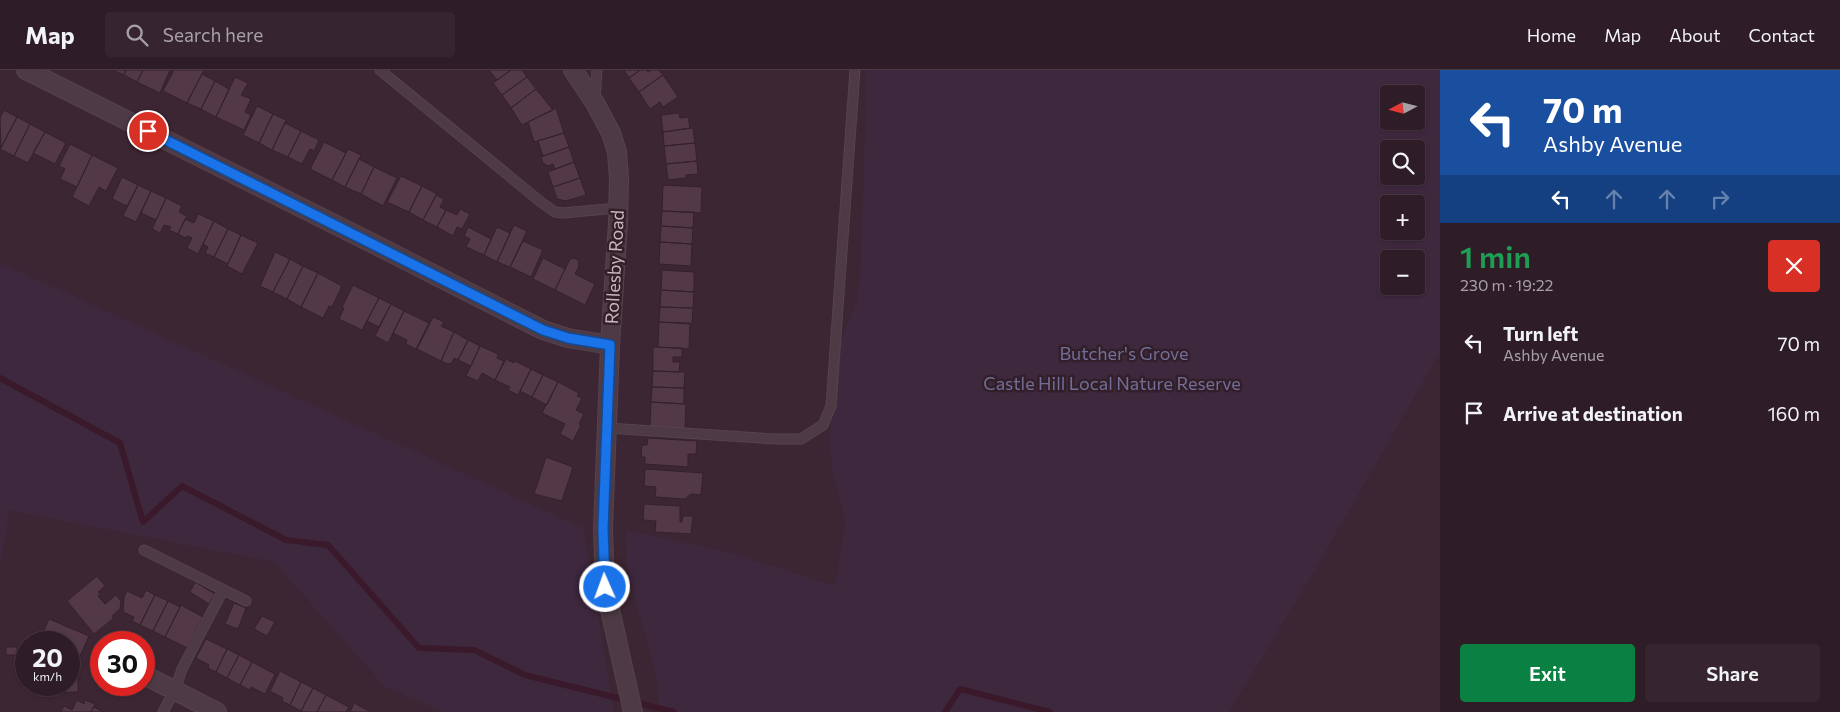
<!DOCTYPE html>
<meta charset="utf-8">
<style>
:root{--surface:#2e1c26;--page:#36252e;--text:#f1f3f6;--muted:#a7a1a7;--line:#493a43;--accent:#0b8043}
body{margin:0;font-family:Commissioner,sans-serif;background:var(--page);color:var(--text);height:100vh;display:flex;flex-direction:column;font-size:19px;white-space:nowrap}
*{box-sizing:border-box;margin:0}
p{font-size:16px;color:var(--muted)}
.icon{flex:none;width:28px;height:28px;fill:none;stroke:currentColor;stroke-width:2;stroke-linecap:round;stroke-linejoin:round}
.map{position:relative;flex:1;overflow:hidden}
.sheet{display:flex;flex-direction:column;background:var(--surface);width:400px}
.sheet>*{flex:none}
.banner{background:#1a4fa0;color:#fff;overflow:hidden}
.needle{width:32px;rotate:263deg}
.tools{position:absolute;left:1380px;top:15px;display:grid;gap:10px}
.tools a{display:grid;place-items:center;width:45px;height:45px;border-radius:5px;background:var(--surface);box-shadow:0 1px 4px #0004,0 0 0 1px var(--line);font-size:25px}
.speed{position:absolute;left:15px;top:561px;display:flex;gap:10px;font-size:25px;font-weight:700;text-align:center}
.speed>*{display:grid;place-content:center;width:65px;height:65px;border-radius:50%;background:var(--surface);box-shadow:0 1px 4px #0004,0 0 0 1px var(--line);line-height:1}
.speed small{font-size:12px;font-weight:400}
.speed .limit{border:8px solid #d22;background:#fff;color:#111}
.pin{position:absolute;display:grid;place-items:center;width:42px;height:42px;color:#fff;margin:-21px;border:2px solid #fff;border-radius:50%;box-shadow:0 1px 5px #0007}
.me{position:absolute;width:55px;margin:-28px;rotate:358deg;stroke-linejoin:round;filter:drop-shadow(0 0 4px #0008)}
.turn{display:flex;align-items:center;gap:18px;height:105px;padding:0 20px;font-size:22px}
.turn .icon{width:65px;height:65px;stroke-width:2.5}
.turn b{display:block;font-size:35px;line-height:42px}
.lanes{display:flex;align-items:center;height:48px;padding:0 20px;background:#0003;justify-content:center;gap:25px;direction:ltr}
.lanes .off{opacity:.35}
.round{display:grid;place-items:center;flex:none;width:52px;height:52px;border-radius:5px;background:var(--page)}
.head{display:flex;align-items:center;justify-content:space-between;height:85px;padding:0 20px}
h1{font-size:30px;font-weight:600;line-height:38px;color:#1e9e55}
.button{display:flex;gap:10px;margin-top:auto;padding:10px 20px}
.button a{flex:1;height:58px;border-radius:5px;background:var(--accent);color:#fff;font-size:20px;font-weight:600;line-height:58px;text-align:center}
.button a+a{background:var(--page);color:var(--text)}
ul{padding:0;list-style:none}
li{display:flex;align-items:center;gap:15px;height:70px;padding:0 20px}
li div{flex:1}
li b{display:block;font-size:19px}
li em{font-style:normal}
header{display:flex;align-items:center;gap:30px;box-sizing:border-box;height:70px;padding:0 25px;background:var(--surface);border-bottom:1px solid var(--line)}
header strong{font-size:24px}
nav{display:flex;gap:28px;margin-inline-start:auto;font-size:18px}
.search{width:350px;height:45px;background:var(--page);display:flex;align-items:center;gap:12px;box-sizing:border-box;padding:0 18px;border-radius:5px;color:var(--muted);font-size:19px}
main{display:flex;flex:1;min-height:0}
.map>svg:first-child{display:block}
.green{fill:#3e283e;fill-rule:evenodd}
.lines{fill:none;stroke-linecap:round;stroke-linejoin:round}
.stream{stroke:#3a192b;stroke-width:6}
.building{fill:#533847;stroke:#34212b}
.service-casing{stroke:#56434d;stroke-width:11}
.minor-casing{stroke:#56434d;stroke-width:20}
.service{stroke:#4d3a44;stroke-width:9}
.minor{stroke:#4d3a44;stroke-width:18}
.route-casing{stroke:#114b97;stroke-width:12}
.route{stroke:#1a73e8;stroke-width:9}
.labels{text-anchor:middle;stroke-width:5;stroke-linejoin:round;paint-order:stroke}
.street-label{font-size:18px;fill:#c8b6bf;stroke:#321f29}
.park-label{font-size:18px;fill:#726e98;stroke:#321f29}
</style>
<header>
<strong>Map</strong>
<div class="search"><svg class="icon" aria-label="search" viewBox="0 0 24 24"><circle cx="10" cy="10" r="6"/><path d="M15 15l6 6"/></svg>Search here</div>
<nav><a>Home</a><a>Map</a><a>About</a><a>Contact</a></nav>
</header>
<main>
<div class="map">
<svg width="1440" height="642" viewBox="0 0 1440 642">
<rect width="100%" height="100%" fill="#3d2633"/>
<path class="green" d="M866 0H1440V282L1320 491 1229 642H660L657 611 649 577 631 518 627 495 626 460 727 482 835 516 845 457V447L832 399 829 367 835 332 840 272 856 234 860 211 866 36ZM1389 24H1416V51H1389ZM1389 79H1416V106H1389ZM1389 134H1416V161H1389ZM1389 189H1416V216H1389Z
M0 193 583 458 614 642H444L385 617 274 492 10 440 0 494Z"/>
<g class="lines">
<path class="stream" d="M0 308 120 373 143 452 182 416 286 470 328 475 419 578 474 580 525 605 674 642
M945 642 960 619 1050 642"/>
</g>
<path class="building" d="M112 0H126L124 5Z
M126 0H143L137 12 124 5Z
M143 0H170L160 23 137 12Z
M174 0H204L187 33 163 21Z
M489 0H511L497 10Z
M511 0H522L527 7 502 25 493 13Z
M624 0H640L629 8Z
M640 0H647L648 2 651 0H659L663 5 639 22 629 8Z
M202 4 215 11 201 39 187 33Z
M663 5 678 27 663 37 660 32 650 39 639 22Z
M235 7 248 13 241 25 251 29 245 42 251 45 244 60 216 47Z
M527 7 536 19 511 38 502 25Z
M215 11 229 19 216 47 201 39Z
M536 19 553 40 522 55 511 38Z
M257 36 273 44 259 73 243 65Z
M556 38 564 63 534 72 528 52Z
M4 40 17 47 1 78 0 48Z
M679 43 680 48 688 47 690 58 663 62 661 45Z
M273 44 286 50 272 80 259 73Z
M17 47 30 54 14 86 0 79Z
M285 53 301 61 288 87 272 80Z
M30 54 45 62 28 93 14 86Z
M693 58 695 73 664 76 663 62Z
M301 61 319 70 314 81 310 79 302 94 288 87Z
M45 62 66 73 55 94 33 83Z
M564 63 569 77 543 86 538 71Z
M324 72 346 83 332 110 310 99Z
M695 73 697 91 666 94 664 76Z
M70 74 92 85 77 117 60 109 65 99 59 96Z
M569 77 574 92 555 99 553 94 548 96 543 93 541 87Z
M348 79 361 85 345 117 332 110Z
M92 85 118 98 106 121 99 117 89 136 72 127Z
M359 89 374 97 361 124 345 117Z
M697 91 698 104 686 105V108L668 110 666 94Z
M574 92 580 108 553 117 548 102Z
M374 97 397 108 383 136 361 124Z
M401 106 422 116 409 142 387 132Z
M122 107 138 115 127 136 112 129Z
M580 108 586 125 566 131 557 129 553 117Z
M138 115 151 121 136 152 123 146Z
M663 115 702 117 701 143 662 141Z
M422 116 437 124 423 150 409 142Z
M151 121 166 128 156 150 141 143Z
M436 125 444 129 440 137 446 140 437 157 423 150Z
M166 128 182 136 179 142 187 146 178 164 169 160 171 157 164 155 160 163 152 159Z
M460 139 470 144 462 159 457 157 453 166 437 157 446 140 457 145Z
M662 141 694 142 693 158 661 156Z
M198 144 214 151 198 184 187 178 192 168 187 166 186 168 178 164 185 149 194 153Z
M214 151 228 159 214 187 205 183 208 177 203 174Z
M514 155 527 161 510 197 497 192Z
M661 156 693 158 692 174 660 172Z
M468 157 491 169 484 185 466 177 470 169 464 166Z
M497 157 510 163 497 192 484 185Z
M228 159 241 165 228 194 214 187Z
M241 165 258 173 242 204 227 196Z
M523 171 543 180 531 207 510 197Z
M660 172 692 174 691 196 659 194Z
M275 182 290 189 273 222 260 216Z
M543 188 565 199 555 220 533 209Z
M574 188 578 190 579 196 575 204 595 214 585 235 555 220 570 189Z
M290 189 303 196 287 229 273 222Z
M303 196 318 203 301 237 287 229Z
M662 200 694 202V222L661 220Z
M318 203 342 216 332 237 329 236 323 248 301 237Z
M353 215 379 228 362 260 339 249 344 238 342 237Z
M661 220 694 222 693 238 660 237Z
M379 228 391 234 379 257 367 251Z
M391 234 404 241 388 273 375 266Z
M660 237 693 238 692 254 659 252Z
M404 241 429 253 416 279 406 274 407 270 393 263Z
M433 247 444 252 441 256 454 262 441 291 417 279Z
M659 252 690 253 689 279 658 277Z
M454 262 468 270 458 290 454 288 452 293 448 294 441 291Z
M468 270 480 276 471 296 458 290Z
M480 276 498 284 497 288 504 291 495 310 482 303 478 311 466 306Z
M653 277 682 278V287H673V292H680L679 302 653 301Z
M506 289 514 293 515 291 531 299 518 325 508 320 510 317 495 310Z
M531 299 543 305 532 327 520 321Z
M653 301 685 302 684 318 652 317Z
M543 305 558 312 547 335 532 327Z
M558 312 579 323 577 326 582 328 576 340 584 344 579 354 581 355 573 371 560 364 565 354 542 343Z
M652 317 684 318V334L651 332Z
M651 332 686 334 685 359 650 357Z
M648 368 697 371 696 384H688V397L645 394V387H641L642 375H647Z
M546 387 573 397 562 431 534 424Z
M645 399 703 403 701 425 691 424 685 429 655 427 656 417 644 416Z
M644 434 680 436V452H682L683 446H693L691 464 655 462 656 451 643 450Z
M97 506 105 516 98 522 100 524 98 526 105 534 116 525 121 531 120 539 112 546 114 548 94 564 67 531Z
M195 512 215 524 209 534 190 522Z
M146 520 155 525 140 555 132 551 134 547 123 542 124 527 127 521 142 528Z
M155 525 168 531 153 561 140 555Z
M168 531 180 537 165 567 153 561Z
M234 533 246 538 238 559 225 554Z
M181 535 203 547 187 578 165 567Z
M262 546 275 552 267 566 254 559Z
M49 549 89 566 78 591 69 587V572H39Z
M206 569 227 579 216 602 208 598 209 595 196 588Z
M6 577H17V585H6Z
M227 579 239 585 227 608 216 602Z
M239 585 252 592 240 615 227 608Z
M252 592 275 604 265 624 251 617 250 620 240 615Z
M69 596H78V622L34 623V615H69Z
M280 601 301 612 290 635 282 631 283 628 270 621Z
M301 612 313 618 301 641 290 635Z
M313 618 326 625 317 642H304L301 641Z
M326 625 349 637 346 642H317Z
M77 630 84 634 85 630 95 634 91 642H61L64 636 72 640Z
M354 633 371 642H350Z
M94 637 103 642H91Z"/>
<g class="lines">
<g class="service-casing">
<path id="service" d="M380 0 542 133 555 142 563 143 618 138
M595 30 597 0
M607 358 775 369H801L823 355 831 336 855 0
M144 480 246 531
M163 642 175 620 182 599 223 520"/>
</g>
<g class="minor-casing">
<path id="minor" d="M26 0 370 172 543 260 568 268 610 275
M573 0 595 33 611 63 617 82 619 109 618 153 610 275 603 459 605 517 633 642
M144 605 217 642"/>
</g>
<use href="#service" class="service"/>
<use href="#minor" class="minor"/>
</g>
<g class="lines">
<g class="route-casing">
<path id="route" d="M148 61 543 260 568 268 610 275 603 459 605 517"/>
</g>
<use href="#route" class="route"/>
</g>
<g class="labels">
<g class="street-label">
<text transform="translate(615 197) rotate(-87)" y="6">Rollesby Road</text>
</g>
<g class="park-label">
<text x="1124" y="290">Butcher's Grove</text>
<text x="1112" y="320">Castle Hill Local Nature Reserve</text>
</g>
</g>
</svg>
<div class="tools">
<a><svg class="needle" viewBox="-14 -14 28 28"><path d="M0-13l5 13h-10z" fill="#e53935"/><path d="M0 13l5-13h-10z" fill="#a7a1a7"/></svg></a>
<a><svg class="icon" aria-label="search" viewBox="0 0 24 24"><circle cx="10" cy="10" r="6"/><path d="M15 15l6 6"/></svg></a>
<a>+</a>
<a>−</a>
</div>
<div class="speed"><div>20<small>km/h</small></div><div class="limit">30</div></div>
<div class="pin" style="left:148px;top:61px;background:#d93025"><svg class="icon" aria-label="arrive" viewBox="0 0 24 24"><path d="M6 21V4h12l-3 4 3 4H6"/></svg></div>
<svg class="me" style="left:605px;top:517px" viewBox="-20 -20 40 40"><circle r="17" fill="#1a73e8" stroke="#fff" stroke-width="3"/><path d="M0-11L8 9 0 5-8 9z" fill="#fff"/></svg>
</div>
<section class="sheet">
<div class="banner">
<div class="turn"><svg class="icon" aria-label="left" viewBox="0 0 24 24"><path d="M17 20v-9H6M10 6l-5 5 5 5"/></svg><div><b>70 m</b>Ashby Avenue</div></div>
<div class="lanes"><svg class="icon" aria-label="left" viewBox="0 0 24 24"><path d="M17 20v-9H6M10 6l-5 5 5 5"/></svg><svg class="icon off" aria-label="ahead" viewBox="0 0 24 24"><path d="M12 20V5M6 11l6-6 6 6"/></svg><svg class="icon off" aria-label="ahead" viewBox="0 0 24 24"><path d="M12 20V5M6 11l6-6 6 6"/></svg><svg class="icon off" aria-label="right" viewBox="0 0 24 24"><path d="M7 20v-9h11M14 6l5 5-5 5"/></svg></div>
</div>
<div class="head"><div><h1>1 min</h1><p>230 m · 19:22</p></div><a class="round" style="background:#d93025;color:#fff"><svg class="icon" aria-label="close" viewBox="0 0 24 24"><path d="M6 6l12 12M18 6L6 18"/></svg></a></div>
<ul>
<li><svg class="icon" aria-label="left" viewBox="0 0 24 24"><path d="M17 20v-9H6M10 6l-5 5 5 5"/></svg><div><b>Turn left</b><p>Ashby Avenue</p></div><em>70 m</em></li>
<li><svg class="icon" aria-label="arrive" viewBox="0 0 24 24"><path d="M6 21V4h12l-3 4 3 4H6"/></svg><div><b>Arrive at destination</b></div><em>160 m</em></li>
</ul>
<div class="button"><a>Exit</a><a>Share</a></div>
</section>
</main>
